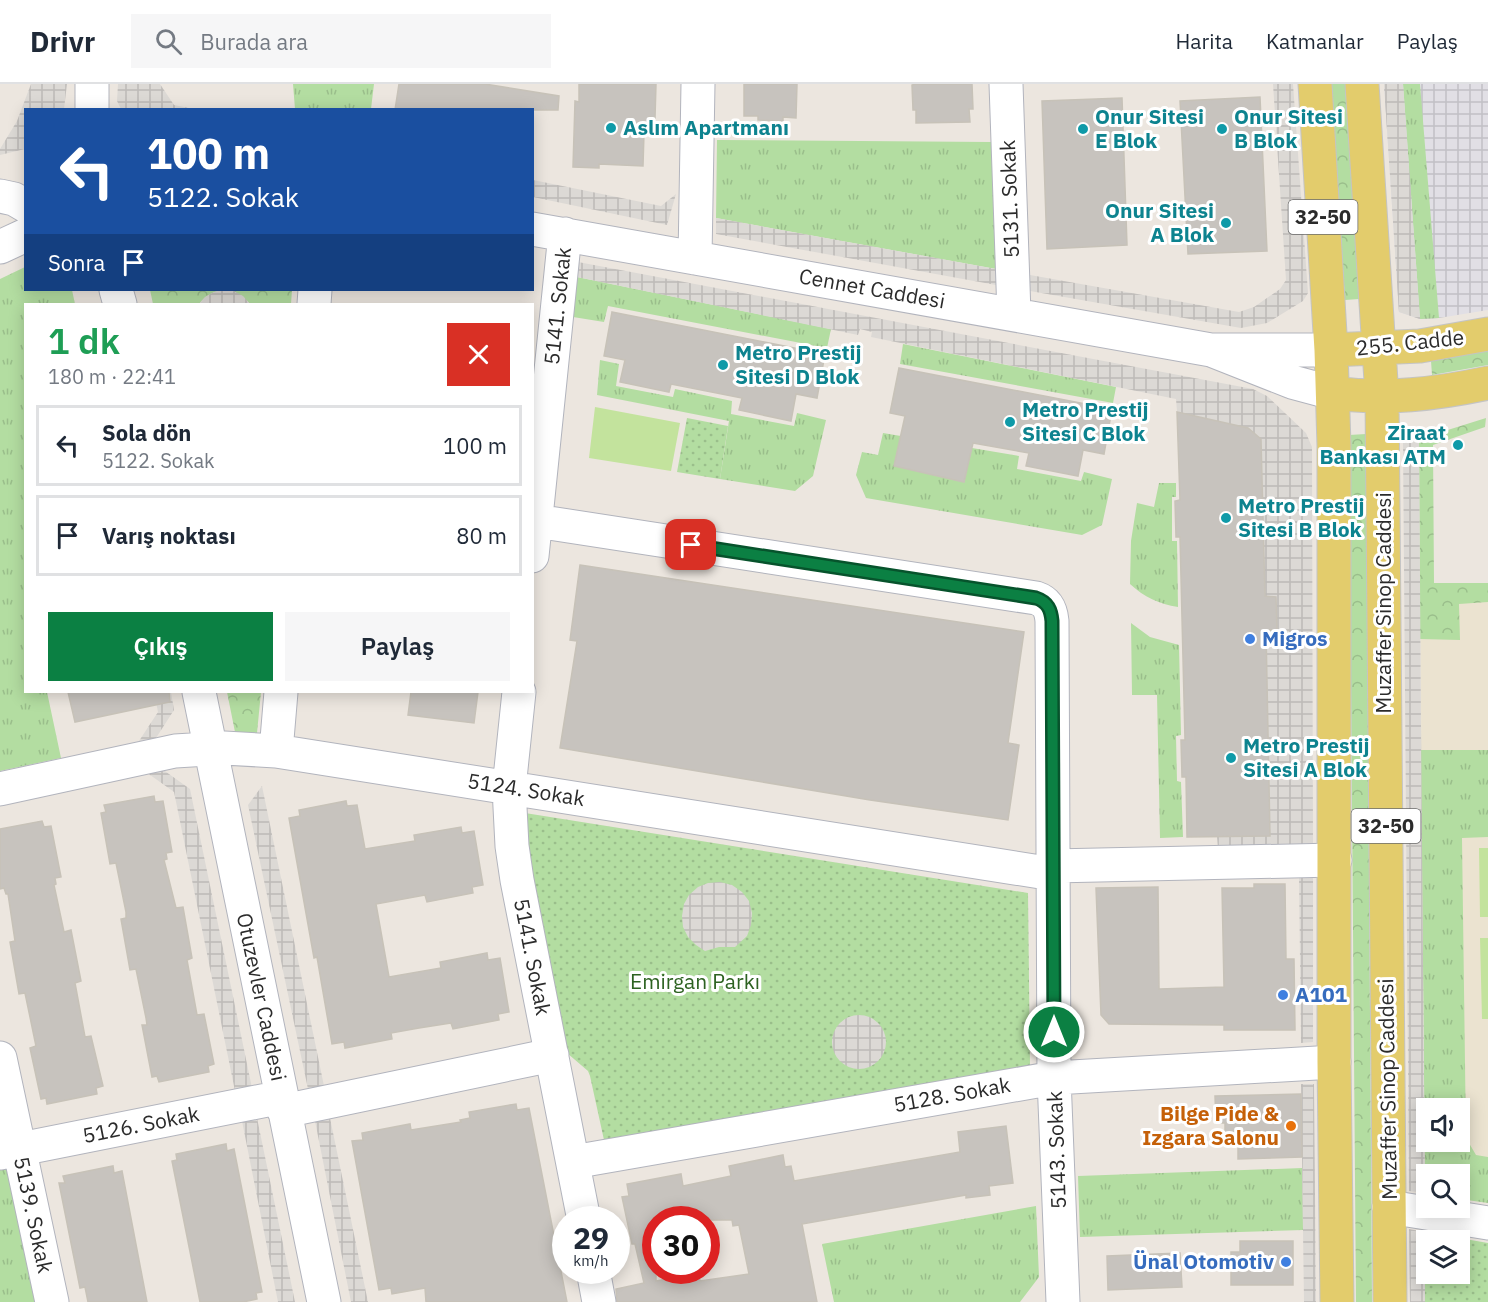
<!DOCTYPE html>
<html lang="tr">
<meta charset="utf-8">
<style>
:root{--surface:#fff;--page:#f6f6f7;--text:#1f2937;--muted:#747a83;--line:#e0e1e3;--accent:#0b8043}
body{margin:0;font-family:"IBM Plex Sans",sans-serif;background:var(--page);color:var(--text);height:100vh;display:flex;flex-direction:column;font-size:22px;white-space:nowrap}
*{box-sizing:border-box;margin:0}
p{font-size:20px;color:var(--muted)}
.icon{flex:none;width:33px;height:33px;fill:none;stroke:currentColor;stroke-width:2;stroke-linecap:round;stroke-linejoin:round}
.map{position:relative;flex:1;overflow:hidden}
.sheet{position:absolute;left:24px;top:219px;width:510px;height:390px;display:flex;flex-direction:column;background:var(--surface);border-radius:0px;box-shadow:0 3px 15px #0003}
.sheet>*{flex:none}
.banner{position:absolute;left:24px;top:24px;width:510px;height:183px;border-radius:0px;box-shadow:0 3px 15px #0003;background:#1a4fa0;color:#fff;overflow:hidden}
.fabs{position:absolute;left:1416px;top:1014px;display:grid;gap:12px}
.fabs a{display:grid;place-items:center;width:54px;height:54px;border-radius:0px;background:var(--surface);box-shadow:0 3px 15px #0003;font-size:30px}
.speed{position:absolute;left:552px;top:1122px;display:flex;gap:12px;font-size:30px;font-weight:700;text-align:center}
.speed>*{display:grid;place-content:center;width:78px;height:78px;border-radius:50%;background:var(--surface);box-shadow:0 3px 15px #0003;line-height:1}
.speed small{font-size:15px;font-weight:400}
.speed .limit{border:9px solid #d22;background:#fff;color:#111}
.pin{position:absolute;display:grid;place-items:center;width:51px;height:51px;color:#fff;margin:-26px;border-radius:12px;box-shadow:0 3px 9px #0006}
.me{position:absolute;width:66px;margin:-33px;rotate:0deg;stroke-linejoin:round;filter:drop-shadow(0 0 4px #0008)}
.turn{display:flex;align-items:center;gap:21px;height:126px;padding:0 24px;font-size:27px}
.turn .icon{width:78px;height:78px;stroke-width:2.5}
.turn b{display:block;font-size:42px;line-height:51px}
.then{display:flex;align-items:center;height:57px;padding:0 24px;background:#0003;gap:12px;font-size:22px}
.round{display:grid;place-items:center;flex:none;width:63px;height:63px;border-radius:0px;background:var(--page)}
.headline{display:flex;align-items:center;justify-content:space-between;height:102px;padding:0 24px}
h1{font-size:36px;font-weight:600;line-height:45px;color:#1e9e55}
.button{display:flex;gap:12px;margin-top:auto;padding:12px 24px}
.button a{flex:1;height:69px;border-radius:0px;background:var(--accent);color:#fff;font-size:24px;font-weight:600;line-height:69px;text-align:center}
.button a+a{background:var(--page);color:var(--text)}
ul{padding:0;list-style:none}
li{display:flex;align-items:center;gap:18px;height:81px;margin:0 12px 9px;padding:0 12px;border:3px solid var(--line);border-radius:0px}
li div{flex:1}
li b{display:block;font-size:22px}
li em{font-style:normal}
header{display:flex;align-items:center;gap:36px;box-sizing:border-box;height:84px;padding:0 30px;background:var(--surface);border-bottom:2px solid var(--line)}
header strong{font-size:28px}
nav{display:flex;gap:33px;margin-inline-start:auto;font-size:21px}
.search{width:420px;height:54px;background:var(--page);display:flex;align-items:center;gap:15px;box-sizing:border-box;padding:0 21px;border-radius:0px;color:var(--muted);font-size:22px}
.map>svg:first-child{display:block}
.industrial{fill:url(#industrial-grid)}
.education{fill:#ebe3d0;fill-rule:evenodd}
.grass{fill:url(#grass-tufts);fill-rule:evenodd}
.forest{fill:url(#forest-crowns)}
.park{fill:url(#park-dots);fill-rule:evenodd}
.pitch{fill:#c3e39d}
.plaza{fill:url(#plaza-grid)}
.building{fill:#c7c3be;stroke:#c7c2b8;stroke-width:1.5;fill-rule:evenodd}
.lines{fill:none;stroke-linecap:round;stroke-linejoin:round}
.minor-casing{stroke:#b2b4bd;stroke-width:35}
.major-casing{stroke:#c4c4c4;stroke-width:35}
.minor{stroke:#fff;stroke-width:33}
.major{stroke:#e3cc6c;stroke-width:33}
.route-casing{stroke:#07532c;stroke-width:15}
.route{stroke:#0b8043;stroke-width:10}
.culture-dot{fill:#0f9aa8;stroke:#fff;stroke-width:2}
.shop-dot{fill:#3f7fe0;stroke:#fff;stroke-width:2}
.food-dot{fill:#e8710a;stroke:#fff;stroke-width:2}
.labels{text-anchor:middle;stroke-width:6;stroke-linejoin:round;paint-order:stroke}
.shield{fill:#fff;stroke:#6b6b6b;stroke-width:1.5}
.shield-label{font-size:20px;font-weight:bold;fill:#2b2b2b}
.culture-label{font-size:21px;font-weight:bold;fill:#0d838f;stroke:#fff;text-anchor:start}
.street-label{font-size:21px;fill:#2b2b2b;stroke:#fff}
.shop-label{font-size:21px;font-weight:bold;fill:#366cbe;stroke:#fff;text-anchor:start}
.park-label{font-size:21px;fill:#2d6221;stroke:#fff}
.food-label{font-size:21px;font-weight:bold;fill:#c56008;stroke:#fff;text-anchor:end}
</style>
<header>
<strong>Drivr</strong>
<div class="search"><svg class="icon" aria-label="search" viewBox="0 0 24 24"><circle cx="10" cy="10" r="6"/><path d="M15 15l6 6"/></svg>Burada ara</div>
<nav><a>Harita</a><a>Katmanlar</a><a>Paylaş</a></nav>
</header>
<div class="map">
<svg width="1488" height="1218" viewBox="0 0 1488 1218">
<defs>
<pattern id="industrial-grid" width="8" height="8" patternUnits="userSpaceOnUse" patternTransform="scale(1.5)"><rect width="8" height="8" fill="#e1dfe5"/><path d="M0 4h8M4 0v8" fill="none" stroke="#c1c0c5"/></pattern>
<pattern id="grass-tufts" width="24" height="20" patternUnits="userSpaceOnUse" patternTransform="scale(1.5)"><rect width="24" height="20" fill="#b3dda1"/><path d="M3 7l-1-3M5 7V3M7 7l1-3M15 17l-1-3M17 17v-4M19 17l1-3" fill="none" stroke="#9abe8b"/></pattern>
<pattern id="forest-crowns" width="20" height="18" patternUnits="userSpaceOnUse" patternTransform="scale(1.5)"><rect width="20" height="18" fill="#b3dda1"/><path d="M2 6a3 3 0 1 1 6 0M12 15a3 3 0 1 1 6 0" fill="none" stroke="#9abe8b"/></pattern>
<pattern id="park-dots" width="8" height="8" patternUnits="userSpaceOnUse" patternTransform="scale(1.5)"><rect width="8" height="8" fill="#b3dda1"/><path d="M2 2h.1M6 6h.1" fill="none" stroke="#9abe8b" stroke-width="1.8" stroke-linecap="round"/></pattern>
<pattern id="plaza-grid" width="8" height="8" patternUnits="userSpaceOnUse" patternTransform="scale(1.5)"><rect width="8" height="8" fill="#dcd9d5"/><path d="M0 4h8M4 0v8" fill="none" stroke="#bdbab7"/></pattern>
</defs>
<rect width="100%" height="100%" fill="#ece6df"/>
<path class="industrial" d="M1384 0H1488V226L1439 234 1420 235 1399 228Z"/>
<path class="education" d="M1488 499V1119L1460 1115V1090H1426V1110L1425 1109 1420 500ZM1426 1024H1460V1058H1426Z"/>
<path class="grass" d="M293 0H374L371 25H295Z
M1403 0H1420L1439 234 1420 235Z
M717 56 991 58 996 185 716 134Z
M25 183 26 206H72L75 220H26V608H47L61 674 0 687V195Z
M577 193 831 245 827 264 608 222 604 238 573 233Z
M903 260 1116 303 1113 319 900 280Z
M600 276 619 280 616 302 673 313 675 305 732 317 731 330 794 342 797 329 826 336 813 392 795 407 720 395 729 337 597 311Z
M883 349 1019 372 1017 385 1081 397 1084 388 1112 395 1102 441 1082 451 866 414 856 391 862 368 878 371Z
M1159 399H1176V413H1172V457H1177L1178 523C1159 520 1144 513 1130 500L1131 457 1137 419 1154 423Z
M1131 539 1150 553 1179 561 1181 651 1176 652 1177 697 1181 698 1183 753 1160 754 1157 611H1132Z
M1421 666H1488V753L1462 754 1466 1054 1476 1071 1488 1073V1119L1460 1115V1090H1426V1110L1425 1109ZM1426 1024H1460V1058H1426Z
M1302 1084 1303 1146 1080 1153 1078 1092Z
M0 1085H5L8 1087 36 1218H0Z
M1036 1122 1039 1193 1020 1218H834L822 1160Z"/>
<path class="forest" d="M1331 0H1345L1359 215 1345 216Z
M150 206H223C212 208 206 211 199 220H153Z
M224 206H292L291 220H250C242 211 236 207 224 206Z
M1488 266V281L1432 291 1431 277Z
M1486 334 1485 343 1433 361 1434 499H1488V518L1459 520 1460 556 1420 555 1419 355Z
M1366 350 1372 1218H1356L1349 351Z
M227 608H261L257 649 235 648Z"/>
<path class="park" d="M687 334 728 342 720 395 677 388Z
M525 729 1028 809 1030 982 604 1056 590 992 588 987 567 969 531 792Z
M1425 1148 1488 1159V1218H1425ZM1426 1156H1460V1190H1426Z"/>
<path class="pitch" d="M595 323 680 339 671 387 589 374Z
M1479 764H1488V833H1480Z
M1480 854H1488V935H1482Z"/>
<path class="plaza" d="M31 0H67L64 25 26 26 25 65 0 71V65L17 37Z
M118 0H160L174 21 194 25H121L117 17Z
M1273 0H1293L1308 209 1303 217 1267 239 1241 244 1030 207V191L1239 228 1254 223 1280 205 1286 196Z
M1384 0H1403L1420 235 1399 228Z
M533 96 661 122 676 110 667 141 533 113Z
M716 134 996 185V201L716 150Z
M578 178 1253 305 1267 312 1306 349 1312 363 1313 765H1218L1217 753 1270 751 1266 546H1276V513L1265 512 1261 355 1248 344 1177 328 1176 315 871 253 872 248 860 245 858 251 577 193Z
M223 206 234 207 243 212 250 220H199L205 213 214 208Z
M1419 355 1421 641 1425 1109 1409 1107 1403 358Z
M154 608H171L174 626 156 654 139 657 158 628Z
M162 685 190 705 252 1004 235 1007 174 708 146 688Z
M262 702 324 1002 308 1005 248 721Z
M1299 791H1313V958L1301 959Z
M720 798 732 801 742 808 749 817 752 829 751 841 747 852 735 863H719L705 867 696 861 688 853 683 843 682 832 684 820 689 811 698 803 708 799Z
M832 958a27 27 0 1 1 54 0a27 27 0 1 1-54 0Z
M1301 1000H1314L1316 1218H1304Z
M257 1034 295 1218H278L242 1037Z
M330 1034 368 1218H351L315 1037Z
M1409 1145 1425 1148V1218H1410Z"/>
<path class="building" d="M399 0H485L559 12 558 26H395Z
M579 0H656L655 34 649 33V49H644L643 82 599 80V84L573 83 575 17 579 18Z
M744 0H797L796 34 783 33V37L758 36V32H744Z
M916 0H972L973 25H969L970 38 916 39V26H913L912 1Z
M1260 13 1267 167 1188 170 1180 17Z
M1122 14 1127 161 1047 165 1042 17Z
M612 228 825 270 817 314 796 310 791 337 739 326 742 314 671 300 669 308 620 298 625 276 604 272Z
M899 284 1112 325 1104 370 1083 366 1078 392 1026 382 1029 369 973 359 964 398 894 382 905 332 890 329Z
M1177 328 1248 344 1261 355 1265 512 1276 513 1277 546H1266L1270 752 1187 753 1186 693H1182L1181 656H1185L1180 453H1176L1175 417 1180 416Z
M580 481 1024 548 1008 659 1019 661 1008 736 870 716 560 664 577 557 570 556Z
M68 608H169L170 618 75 638Z
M411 608H478L474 639 408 631Z
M154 712 155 718 163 717 172 768 166 769 167 775 164 776 176 824 183 823 192 874 187 876 197 931 204 930 214 980 208 982 209 988 159 998 157 992 152 993 142 941H147L146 934 136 885 130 886 121 835 126 834V828L116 779 110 780 101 729 106 728 104 721Z
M346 717 347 722 357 721 365 765 415 757 414 751 461 743 462 749 474 747 483 801 472 803 473 809 427 818 425 811 376 820 389 893 441 884 440 878 487 869 488 876 500 874 509 928 498 930 499 936 453 945 451 939 419 944 391 949 392 955 345 964 344 958 332 960 317 873 314 874 289 734 300 732 299 726Z
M42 737 44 743 51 742 61 793 55 794 56 800 54 801 64 848 71 846 81 897 75 899 85 953 91 952 103 1002 96 1004 97 1010 47 1020 46 1014 41 1015 30 964 36 962 25 909 19 910 10 858 15 857 8 810H6L4 804 0 805V745Z
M1254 800H1285L1286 875H1294L1295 946H1224V941L1109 940 1101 931 1096 804 1158 803 1159 905 1224 903 1222 804H1254Z
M1301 1010 1302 1073 1238 1075V1059L1225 1060V1039H1216L1215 1012Z
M516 1020 517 1026 529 1024 567 1218H426L425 1204 392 1210 391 1204 379 1206 352 1057 363 1056 362 1049 410 1040 411 1046 461 1038 460 1036 470 1034 469 1028Z
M1006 1042 1013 1099 989 1102 990 1111 966 1114V1111L802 1140 817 1218H617L616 1205 644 1199 635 1160H632L622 1113 629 1112 627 1100 681 1090 683 1102 731 1092 729 1082 783 1071 785 1083 791 1082 794 1097 960 1068 958 1048ZM656 1136H732L733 1142 739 1141 749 1190 700 1197 698 1189 656 1197Z
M226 1060 227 1067 234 1065 262 1208 256 1209 257 1215 243 1218H200L172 1077 177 1076 176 1070Z
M113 1082 114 1089 122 1087 147 1218H88L85 1203 80 1204 59 1099H65L63 1092Z
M1240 1157H1293V1201H1231V1168H1240Z
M1180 1169 1182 1203 1108 1206 1107 1172Z"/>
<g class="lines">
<g class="minor-casing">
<path id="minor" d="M1006 0 1014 230
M92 26V0
M0 112 14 115 26 122
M532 145 1211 266
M0 163 26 151
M695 174 698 0
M116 206 120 220
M314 220 315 206
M1331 266H1211L1292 298 1333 309
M536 437 1036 514C1048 518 1051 526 1052 537L1054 994 1063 1218
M532 472 565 150
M199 608 324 1218
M519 608 509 704 512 762 517 796 584 1136
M276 667 281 608
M0 705 175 667 224 664 276 667 1053 790
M1053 782 1335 776
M0 974 52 1218
M284 1027 552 971
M0 1069 282 1013
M573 1078 1054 994 1334 978
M1389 1123 1488 1139
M593 1186 599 1218"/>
</g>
<g class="major-casing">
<path id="major" d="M1315 0 1331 266 1334 362V978L1337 1218
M1362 0 1382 313 1390 1218
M1331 266 1420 262 1488 250
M1333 309C1386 316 1436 310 1488 299"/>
</g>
<use href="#minor" class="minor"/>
<use href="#major" class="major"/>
</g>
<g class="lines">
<g class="route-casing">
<path id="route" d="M691 461 1036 514C1048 518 1051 526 1052 537L1054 948"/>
</g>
<use href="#route" class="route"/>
</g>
<g class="culture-dot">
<circle cx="611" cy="44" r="6"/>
<circle cx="1083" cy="45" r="6"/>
<circle cx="1222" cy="45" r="6"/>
<circle cx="1226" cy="139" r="6"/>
<circle cx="723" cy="281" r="6"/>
<circle cx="1010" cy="338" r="6"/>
<circle cx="1458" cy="361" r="6"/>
<circle cx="1226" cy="434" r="6"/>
<circle cx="1231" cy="674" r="6"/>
</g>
<g class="shop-dot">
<circle cx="1250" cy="555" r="6"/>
<circle cx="1283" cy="911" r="6"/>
<circle cx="1286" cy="1178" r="6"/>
</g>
<circle class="food-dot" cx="1291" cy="1042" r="6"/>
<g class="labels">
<g class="shield">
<rect x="1288.5" y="116" width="69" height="34" rx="4.5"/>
<rect x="1351.5" y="725" width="69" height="34" rx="4.5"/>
</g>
<g class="shield-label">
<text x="1323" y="140">32-50</text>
<text x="1386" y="749">32-50</text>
</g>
<g class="culture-label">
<text x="1095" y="40">Onur Sitesi<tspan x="1095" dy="24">E Blok</tspan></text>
<text x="1234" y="40">Onur Sitesi<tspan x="1234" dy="24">B Blok</tspan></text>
<text x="623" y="51">Aslım Apartmanı</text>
<text x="1214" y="134" text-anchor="end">Onur Sitesi<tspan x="1214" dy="24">A Blok</tspan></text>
<text x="735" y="276">Metro Prestij<tspan x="735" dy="24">Sitesi D Blok</tspan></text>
<text x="1022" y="333">Metro Prestij<tspan x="1022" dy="24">Sitesi C Blok</tspan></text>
<text x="1446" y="356" text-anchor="end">Ziraat<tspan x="1446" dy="24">Bankası ATM</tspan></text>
<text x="1238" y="429">Metro Prestij<tspan x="1238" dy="24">Sitesi B Blok</tspan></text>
<text x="1243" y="669">Metro Prestij<tspan x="1243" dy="24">Sitesi A Blok</tspan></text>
</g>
<g class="street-label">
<text transform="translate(1010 115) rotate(-92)" y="7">5131. Sokak</text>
<text transform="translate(872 205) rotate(10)" y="7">Cennet Caddesi</text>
<text transform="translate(558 222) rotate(-84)" y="7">5141. Sokak</text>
<text transform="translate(1410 259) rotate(-6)" y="7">255. Cadde</text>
<text transform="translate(1384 519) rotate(-90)" y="7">Muzaffer Sinop Caddesi</text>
<text transform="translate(526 706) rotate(9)" y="7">5124. Sokak</text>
<text transform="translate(532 873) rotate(79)" y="7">5141. Sokak</text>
<text transform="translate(261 913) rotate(78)" y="7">Otuzevler Caddesi</text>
<text transform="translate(1388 1005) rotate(-91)" y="7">Muzaffer Sinop Caddesi</text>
<text transform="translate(952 1011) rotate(-10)" y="7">5128. Sokak</text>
<text transform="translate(141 1041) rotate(-11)" y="7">5126. Sokak</text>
<text transform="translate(1057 1066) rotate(-92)" y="7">5143. Sokak</text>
<text transform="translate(33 1131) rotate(78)" y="7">5139. Sokak</text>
</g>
<g class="shop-label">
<text x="1262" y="562">Migros</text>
<text x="1295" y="918">A101</text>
<text x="1274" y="1185" text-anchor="end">Ünal Otomotiv</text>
</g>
<g class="park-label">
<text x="695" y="905">Emirgan Parkı</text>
</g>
<g class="food-label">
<text x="1279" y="1037">Bilge Pide &amp;<tspan x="1279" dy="24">Izgara Salonu</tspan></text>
</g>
</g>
</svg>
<div class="fabs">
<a><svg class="icon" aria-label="sound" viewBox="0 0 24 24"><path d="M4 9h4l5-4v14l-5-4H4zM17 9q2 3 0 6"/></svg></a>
<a><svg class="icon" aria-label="search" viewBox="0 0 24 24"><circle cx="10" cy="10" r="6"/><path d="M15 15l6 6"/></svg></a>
<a><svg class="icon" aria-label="layers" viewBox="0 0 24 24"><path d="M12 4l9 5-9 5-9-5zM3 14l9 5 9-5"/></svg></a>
</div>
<div class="speed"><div>29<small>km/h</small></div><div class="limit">30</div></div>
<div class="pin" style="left:691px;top:461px;background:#d93025"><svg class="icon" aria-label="arrive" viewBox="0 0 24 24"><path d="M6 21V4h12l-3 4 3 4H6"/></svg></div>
<svg class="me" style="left:1054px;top:948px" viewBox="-20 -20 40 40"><circle r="17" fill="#0b8043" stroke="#fff" stroke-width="3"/><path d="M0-11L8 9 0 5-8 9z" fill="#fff"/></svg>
<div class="banner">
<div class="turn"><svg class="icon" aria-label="left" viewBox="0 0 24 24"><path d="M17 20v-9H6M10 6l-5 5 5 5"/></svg><div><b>100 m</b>5122. Sokak</div></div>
<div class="then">Sonra<svg class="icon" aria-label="arrive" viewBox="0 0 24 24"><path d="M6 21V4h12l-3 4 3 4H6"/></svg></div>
</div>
<section class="sheet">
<div class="headline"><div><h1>1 dk</h1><p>180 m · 22:41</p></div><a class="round" style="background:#d93025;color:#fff"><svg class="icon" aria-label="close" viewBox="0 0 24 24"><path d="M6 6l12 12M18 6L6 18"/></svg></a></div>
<ul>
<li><svg class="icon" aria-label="left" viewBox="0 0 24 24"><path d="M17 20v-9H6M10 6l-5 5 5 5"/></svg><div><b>Sola dön</b><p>5122. Sokak</p></div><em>100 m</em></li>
<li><svg class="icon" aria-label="arrive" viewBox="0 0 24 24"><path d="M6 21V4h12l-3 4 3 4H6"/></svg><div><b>Varış noktası</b></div><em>80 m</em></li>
</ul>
<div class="button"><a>Çıkış</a><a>Paylaş</a></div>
</section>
</div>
